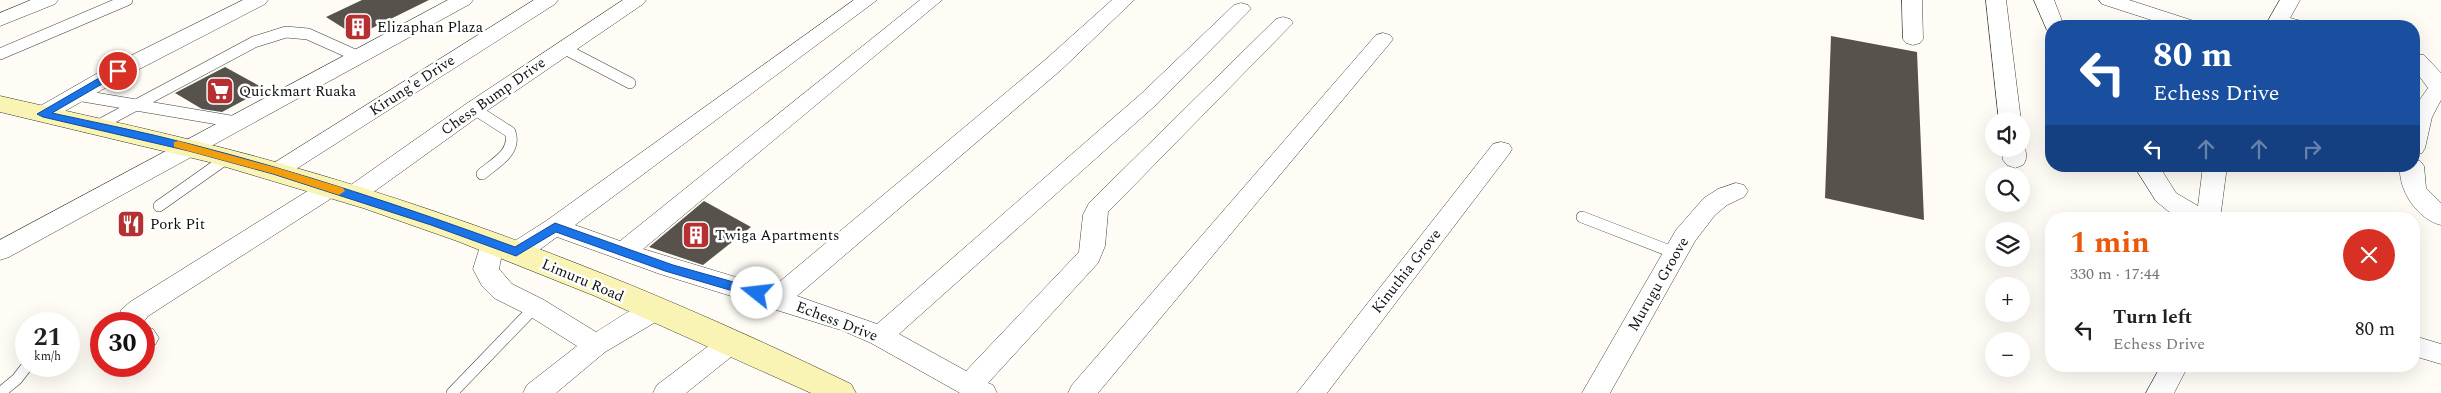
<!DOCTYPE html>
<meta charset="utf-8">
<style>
:root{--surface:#fff;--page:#f2f2f2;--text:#202124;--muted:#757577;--accent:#ea580c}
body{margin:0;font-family:Spectral,serif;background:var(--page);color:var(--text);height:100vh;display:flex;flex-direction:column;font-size:19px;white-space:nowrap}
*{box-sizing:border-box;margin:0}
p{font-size:16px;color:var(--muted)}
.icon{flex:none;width:28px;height:28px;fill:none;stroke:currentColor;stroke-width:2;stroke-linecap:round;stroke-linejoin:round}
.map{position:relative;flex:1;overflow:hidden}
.panel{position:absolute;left:2045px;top:212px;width:375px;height:160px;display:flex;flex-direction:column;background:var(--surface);border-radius:20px;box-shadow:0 5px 20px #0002}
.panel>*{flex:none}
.hud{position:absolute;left:2045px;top:20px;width:375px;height:152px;border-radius:20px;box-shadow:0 5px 20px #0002;background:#1a4fa0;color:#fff;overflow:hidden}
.buttons{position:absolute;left:1985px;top:112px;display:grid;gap:10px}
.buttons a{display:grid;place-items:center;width:45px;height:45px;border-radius:50%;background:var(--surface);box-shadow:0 5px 20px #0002;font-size:25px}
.speed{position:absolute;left:15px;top:312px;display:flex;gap:10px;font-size:25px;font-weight:700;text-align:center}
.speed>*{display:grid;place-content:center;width:65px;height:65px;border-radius:50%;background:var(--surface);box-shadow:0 5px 20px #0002;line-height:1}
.speed small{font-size:12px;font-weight:400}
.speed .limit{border:8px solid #d22;background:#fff;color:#111}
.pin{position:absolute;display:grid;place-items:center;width:42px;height:42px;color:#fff;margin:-21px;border:2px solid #fff;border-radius:50%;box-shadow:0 1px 5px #0007}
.me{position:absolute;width:55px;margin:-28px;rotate:286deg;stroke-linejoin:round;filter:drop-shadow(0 0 4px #0008)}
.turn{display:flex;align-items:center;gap:18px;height:105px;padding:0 25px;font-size:22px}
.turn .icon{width:65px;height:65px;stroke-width:2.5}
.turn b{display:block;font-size:35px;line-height:42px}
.lanes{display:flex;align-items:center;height:48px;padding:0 25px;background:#0003;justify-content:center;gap:25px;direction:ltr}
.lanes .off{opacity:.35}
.round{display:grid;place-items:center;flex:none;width:52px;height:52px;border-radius:26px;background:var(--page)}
.head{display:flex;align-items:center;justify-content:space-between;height:85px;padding:0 25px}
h1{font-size:30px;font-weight:700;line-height:38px;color:var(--accent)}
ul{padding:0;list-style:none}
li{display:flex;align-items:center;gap:15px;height:65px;padding:0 25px}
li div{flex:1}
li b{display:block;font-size:19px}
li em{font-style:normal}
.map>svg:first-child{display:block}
.building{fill:#58524d}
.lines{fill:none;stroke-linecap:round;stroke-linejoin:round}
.lane-casing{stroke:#434343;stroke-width:12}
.street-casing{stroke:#434343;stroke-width:1}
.secondary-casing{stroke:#323232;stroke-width:1}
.lane{stroke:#fff;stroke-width:11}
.street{fill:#fff;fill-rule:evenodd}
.secondary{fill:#f9f4b3;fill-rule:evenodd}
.route{fill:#1a73e8;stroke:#114b97}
.slow{fill:#f59e0b}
.labels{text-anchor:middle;stroke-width:5;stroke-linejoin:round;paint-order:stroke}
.poi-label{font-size:15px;fill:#101010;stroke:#fff;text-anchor:start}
.street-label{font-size:15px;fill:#101010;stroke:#fff}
</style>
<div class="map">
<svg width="2441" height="393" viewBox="0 0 2441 393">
<rect width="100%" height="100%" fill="#fefcf4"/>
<path class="building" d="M362 0H429L356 36 326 17Z
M1831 36 1917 52 1924 220 1825 198Z
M225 67 265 89 222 112 202 109 175 93Z
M704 201 751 227 703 265 649 247Z"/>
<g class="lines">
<g class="lane-casing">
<path id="lane" d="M563 48 630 83
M0 54 127 0
M77 95 236 122
M474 109 510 132C517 152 495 163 482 174
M97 126 254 42 286 32 308 34 357 56
M159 206 227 158
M1582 217 1675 253
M0 393 17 379 27 366
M452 393 535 307"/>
</g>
<g class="street-casing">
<path id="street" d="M31 0H58L55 4 0 26V13Z
M243 0H268L265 4 126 76 51 119 43 121 35 119 32 114 35 109 110 66Z
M448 0H473L470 4 9 257 0 260V240Z
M534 0H558L555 4 285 176 277 179 269 176 265 171 269 166Z
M623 0H646L643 4 482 114 361 201 353 203 345 201 341 195 345 189 466 104Z
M854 0H877L575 225 620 241 920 0H942L643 249 772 288 1045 60 1112 0H1134L1061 70 797 296 877 324 1142 93 1234 5 1241 3 1248 5 1251 9 1158 103 899 334 966 371 1079 252 1083 215 1089 203 1276 19 1283 17 1290 19 1293 23 1108 212 1105 246 1098 263 988 383 993 385 997 393H960L871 343 841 330 660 274 557 237C542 247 526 264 507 258L504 252 507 246 546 221Z
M1902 0H1922L1923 39 1920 43 1913 45 1906 43 1903 39Z
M1986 0H2006L2021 121H1999Z
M2034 0H2054L2064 26H2051V31L2047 30Z
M2099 0H2129L2197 22 2200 26H2170L2102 4Z
M2280 0H2300L2290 18 2305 22 2308 26H2265Z
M1383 33 1390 35 1393 39 1390 43 1098 393H1068L1072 385 1376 35Z
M2414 54 2424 55 2441 73V100L2432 117 2425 148 2422 153 2414 155V108L2428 88 2414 69Z
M1501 142 1509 144 1512 149 1509 154 1327 393H1297L1493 144Z
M2022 144C2027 151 2028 158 2023 165L2015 168 2007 165 2003 160V149H2021Z
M2414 159 2420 161 2424 166 2426 188 2441 203V225C2417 219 2398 190 2400 166H2414Z
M2134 166H2159L2176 193 2198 206 2203 166H2227L2220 219H2182L2168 211 2156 201Z
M330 180 338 182 342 188 338 194 148 316 142 324H116L121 310 130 302 322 182Z
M1736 183 1744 185 1748 191 1744 197 1727 205 1715 215 1695 241 1610 393H1582L1676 230 1704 198 1718 189Z
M492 234 501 237 504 243 499 269 512 284 544 300 596 332C614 322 644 297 664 303L668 310 664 317 605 352 556 393H523L527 385 577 346 526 314 494 298 482 286 473 269 483 237Z
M144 326 153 329 159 338 155 345 144 347Z
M732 332 741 335 745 342 741 349 686 393H653L657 385 723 335Z
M2421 338 2441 344V364L2414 356V340Z
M2161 366H2188L2174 393H2146Z"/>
</g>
<g class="secondary-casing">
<path id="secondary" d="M0 96C96 118 192 138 286 165 480 220 670 296 851 384L856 393H811L595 296 457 241 363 208 209 162 0 112Z"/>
</g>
<use href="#lane" class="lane"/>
<use href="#street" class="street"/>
<use href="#secondary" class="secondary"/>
</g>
<path class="route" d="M118 67 123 71 121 73 52 113C98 123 144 132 190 144 300 172 408 208 515 247L555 223 673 265 762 290 764 293 757 298 665 271 556 232 516 256 431 225 273 174 189 151 43 117 37 114Z"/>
<path class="slow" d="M178 141 281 169 343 188 345 191 339 195 274 174 174 147V142Z"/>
<defs>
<g id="building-square" transform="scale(1.4375)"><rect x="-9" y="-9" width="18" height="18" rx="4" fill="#b73031" stroke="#fff"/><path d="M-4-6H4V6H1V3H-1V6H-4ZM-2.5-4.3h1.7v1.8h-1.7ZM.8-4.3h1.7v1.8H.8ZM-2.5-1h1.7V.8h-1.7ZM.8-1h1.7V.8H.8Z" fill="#fff"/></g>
<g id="supermarket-square" transform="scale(1.4375)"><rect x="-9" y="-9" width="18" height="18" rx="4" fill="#b73031" stroke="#fff"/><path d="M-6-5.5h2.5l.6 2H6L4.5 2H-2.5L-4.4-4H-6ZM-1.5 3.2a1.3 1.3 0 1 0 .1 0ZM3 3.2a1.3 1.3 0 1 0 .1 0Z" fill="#fff"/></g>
<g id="restaurant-square" transform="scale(1.4375)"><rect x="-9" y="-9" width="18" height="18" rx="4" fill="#b73031" stroke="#fff"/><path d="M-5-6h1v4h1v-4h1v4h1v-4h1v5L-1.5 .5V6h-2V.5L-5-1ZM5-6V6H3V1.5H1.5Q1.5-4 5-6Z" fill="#fff"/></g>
</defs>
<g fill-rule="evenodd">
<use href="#building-square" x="358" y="27"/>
<use href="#supermarket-square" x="220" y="91"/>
<use href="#restaurant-square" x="131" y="224"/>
<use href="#building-square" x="696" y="235"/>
</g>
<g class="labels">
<g class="poi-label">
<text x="377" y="32">Elizaphan Plaza</text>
<text x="239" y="96">Quickmart Ruaka</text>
<text x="150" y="229">Pork Pit</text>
<text x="715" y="240">Twiga Apartments</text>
</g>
<g class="street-label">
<text transform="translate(412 85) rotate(-33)" y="5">Kirung'e Drive</text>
<text transform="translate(493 96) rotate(-35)" y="5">Chess Bump Drive</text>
<text transform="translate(1406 271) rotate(-52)" y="5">Kinuthia Grove</text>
<text transform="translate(583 280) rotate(23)" y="5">Limuru Road</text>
<text transform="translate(1658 284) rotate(-60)" y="5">Murugu Groove</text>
<text transform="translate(837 321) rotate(21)" y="5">Echess Drive</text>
</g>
</g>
</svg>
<div class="buttons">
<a><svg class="icon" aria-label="sound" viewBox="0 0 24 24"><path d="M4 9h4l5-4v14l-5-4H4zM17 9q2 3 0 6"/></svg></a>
<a><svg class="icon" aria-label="search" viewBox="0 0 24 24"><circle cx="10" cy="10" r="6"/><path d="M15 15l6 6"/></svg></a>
<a><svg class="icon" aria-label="layers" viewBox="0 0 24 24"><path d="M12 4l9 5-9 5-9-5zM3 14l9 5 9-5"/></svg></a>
<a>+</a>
<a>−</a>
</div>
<div class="speed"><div>21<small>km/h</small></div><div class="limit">30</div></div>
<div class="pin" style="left:118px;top:71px;background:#d93025"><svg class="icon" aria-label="arrive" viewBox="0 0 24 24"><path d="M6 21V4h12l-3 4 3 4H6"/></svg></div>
<svg class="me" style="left:757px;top:293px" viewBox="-20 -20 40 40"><circle r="19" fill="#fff"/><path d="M0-13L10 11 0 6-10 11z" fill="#1a73e8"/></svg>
<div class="hud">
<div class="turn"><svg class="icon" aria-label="left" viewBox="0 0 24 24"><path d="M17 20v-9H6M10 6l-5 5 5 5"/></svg><div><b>80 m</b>Echess Drive</div></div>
<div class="lanes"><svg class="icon" aria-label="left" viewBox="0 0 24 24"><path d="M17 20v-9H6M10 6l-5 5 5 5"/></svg><svg class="icon off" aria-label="ahead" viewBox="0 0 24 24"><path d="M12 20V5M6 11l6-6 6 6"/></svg><svg class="icon off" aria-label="ahead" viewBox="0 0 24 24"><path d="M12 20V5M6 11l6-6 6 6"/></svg><svg class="icon off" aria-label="right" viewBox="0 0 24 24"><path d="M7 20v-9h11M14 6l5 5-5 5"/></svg></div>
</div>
<section class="panel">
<div class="head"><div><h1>1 min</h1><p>330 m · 17:44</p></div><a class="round" style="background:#d93025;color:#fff"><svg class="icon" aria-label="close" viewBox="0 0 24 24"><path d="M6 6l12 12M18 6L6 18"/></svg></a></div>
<ul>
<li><svg class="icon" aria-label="left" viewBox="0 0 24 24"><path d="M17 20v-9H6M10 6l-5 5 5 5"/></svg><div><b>Turn left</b><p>Echess Drive</p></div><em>80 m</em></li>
</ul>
</section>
</div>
